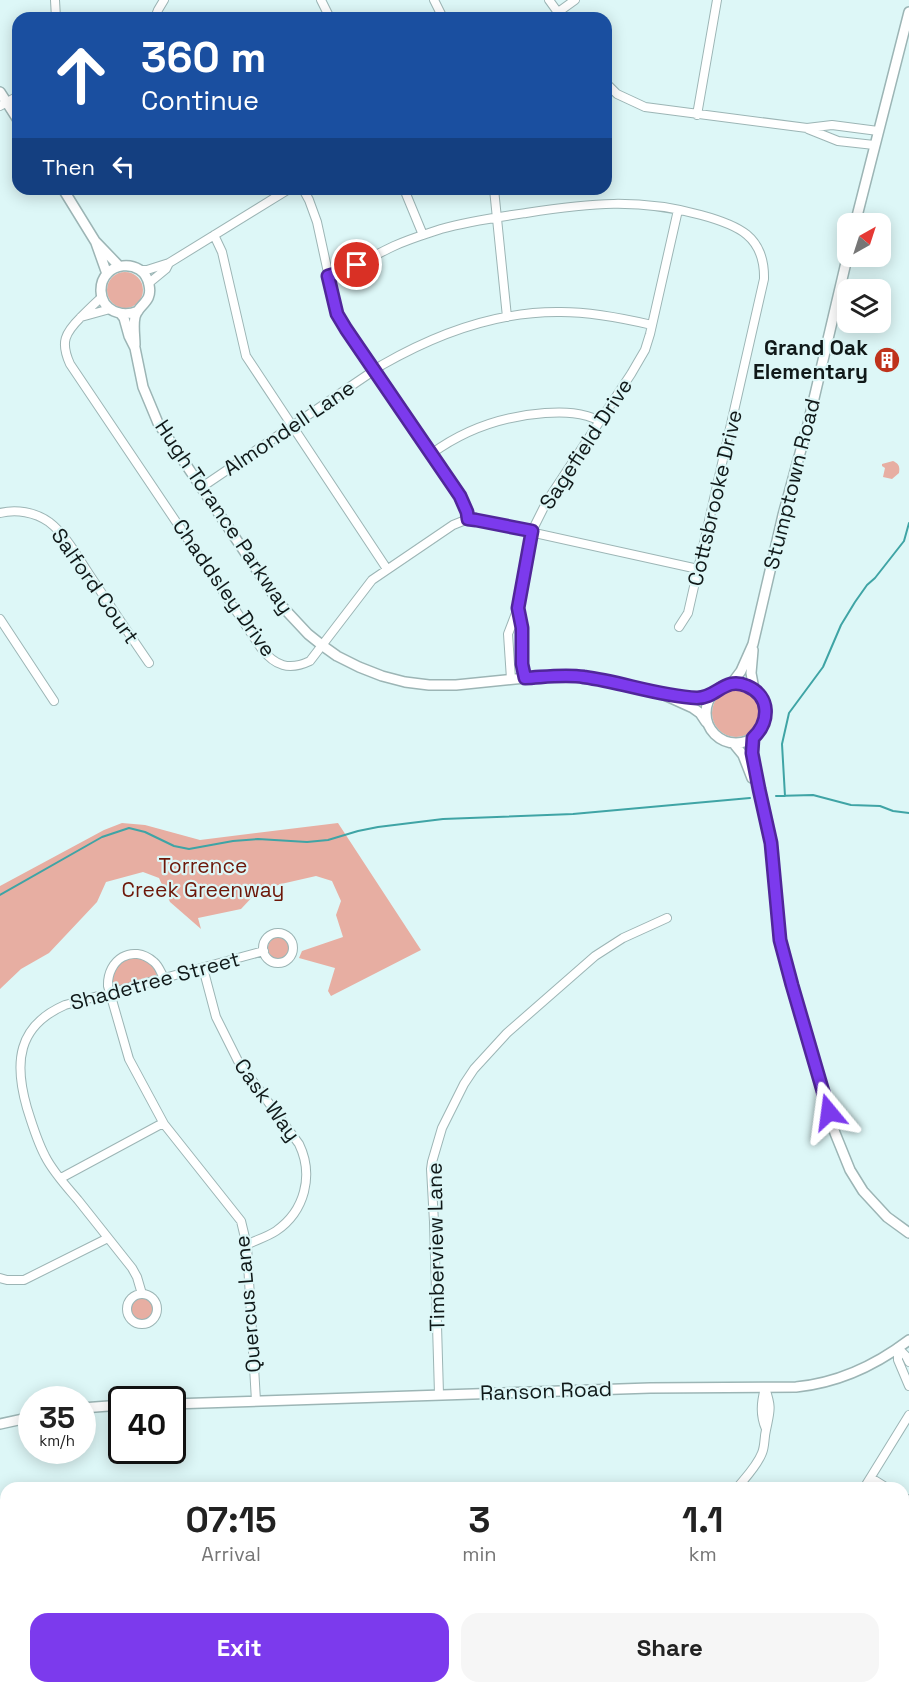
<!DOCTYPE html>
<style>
:root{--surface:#fff;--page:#f6f6f6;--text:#222;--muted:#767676;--accent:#7c3aed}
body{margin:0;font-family:"Space Grotesk",sans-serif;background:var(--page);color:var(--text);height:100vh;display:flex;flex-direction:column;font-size:22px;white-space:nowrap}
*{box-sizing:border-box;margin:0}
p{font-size:20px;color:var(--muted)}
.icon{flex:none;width:33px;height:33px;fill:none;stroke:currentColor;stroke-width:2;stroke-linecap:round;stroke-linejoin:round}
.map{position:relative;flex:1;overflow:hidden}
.details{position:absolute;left:0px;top:1482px;width:909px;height:212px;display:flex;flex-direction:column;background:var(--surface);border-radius:18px 18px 0 0;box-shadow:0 3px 15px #0003}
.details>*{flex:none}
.top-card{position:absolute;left:12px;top:12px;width:600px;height:183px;border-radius:18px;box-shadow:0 3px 15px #0003;background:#1a4fa0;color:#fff;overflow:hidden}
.needle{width:39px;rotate:39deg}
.controls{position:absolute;left:837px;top:213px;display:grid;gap:12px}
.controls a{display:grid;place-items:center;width:54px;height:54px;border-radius:12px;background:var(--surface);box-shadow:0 3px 15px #0003;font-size:30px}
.speed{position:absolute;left:18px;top:1386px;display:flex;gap:12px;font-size:30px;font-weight:700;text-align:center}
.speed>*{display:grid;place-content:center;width:78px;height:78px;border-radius:50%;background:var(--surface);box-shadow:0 3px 15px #0003;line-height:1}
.speed small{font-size:15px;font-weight:400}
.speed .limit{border:3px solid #111;border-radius:9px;background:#fff;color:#111}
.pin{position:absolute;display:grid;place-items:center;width:51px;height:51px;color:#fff;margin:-26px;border:3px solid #fff;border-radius:50%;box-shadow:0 2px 6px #0007}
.me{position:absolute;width:66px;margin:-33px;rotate:344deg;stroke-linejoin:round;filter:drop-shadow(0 0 4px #0008)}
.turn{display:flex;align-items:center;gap:21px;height:126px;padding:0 30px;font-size:27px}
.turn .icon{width:78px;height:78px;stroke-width:2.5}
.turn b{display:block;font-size:42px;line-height:51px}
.then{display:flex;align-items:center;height:57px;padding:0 30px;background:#0003;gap:12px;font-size:22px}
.eta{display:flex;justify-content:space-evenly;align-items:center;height:102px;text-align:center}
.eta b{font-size:36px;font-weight:800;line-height:42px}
.primary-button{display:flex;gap:12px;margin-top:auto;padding:12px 30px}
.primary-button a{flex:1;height:69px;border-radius:18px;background:var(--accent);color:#fff;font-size:24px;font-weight:800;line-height:69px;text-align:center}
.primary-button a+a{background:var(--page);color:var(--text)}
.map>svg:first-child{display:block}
.green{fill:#e7aea2}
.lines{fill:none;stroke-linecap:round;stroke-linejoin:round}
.stream{stroke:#3fa4a5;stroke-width:2}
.minor-casing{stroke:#9cb5b5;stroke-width:10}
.tertiary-casing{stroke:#9cb5b5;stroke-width:12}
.minor{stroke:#fff;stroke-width:8}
.tertiary{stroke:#fff;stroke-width:9}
.route-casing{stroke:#51269a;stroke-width:15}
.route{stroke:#7c3aed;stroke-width:10}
.labels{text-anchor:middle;stroke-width:4.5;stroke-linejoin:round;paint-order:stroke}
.poi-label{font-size:21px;font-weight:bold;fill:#101919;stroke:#ddf7f7;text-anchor:end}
.street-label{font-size:21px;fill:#101919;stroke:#ddf7f7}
.park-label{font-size:21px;fill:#6d1709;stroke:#ddf7f7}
</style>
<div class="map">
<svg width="909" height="1693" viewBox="0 0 909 1693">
<rect width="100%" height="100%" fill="#ddf7f7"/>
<path class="green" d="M107 290a18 18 0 1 1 36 0a18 18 0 1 1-36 0Z
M893 461C899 464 900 466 899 473L892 479 883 477 885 468 882 466V464Z
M712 713a24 24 0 1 1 48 0a24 24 0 1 1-48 0Z
M122 823 145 825 200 840 338 823 421 950 331 996 328 991 335 968 299 958 302 951 343 937 336 915 341 901 332 881 316 876 281 884 256 893 241 909 198 918 201 929 170 902 159 878 143 872 106 882 97 902 49 953 21 969 0 989V886L104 830Z
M268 948a11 11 0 1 1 22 0a11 11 0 1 1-22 0Z
M130 958C142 957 156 963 157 976L113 988 112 986C112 972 116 963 130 958Z
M131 1309a11 11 0 1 1 22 0a11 11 0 1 1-22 0Z"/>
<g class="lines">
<path class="stream" d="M776 796 813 795 851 805 880 806 893 811 909 813
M785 796 782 744 789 713 823 667 841 625 855 602 867 585 875 578 904 541 909 523
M0 895 102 837 129 828 145 832 174 846 189 849 233 841 258 839 307 842 328 840 358 831 378 827 443 819 573 814 750 798"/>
<g class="minor-casing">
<path id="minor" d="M55 0 56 18
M321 0 330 18
M434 0 443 18
M549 0 562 18
M155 18 158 10 164 0
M550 18 575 0
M606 83 617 94 645 107 807 128 832 125 878 131
M0 106 18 96
M697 115 717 0
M808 129 838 141 874 145
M303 189 309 200 317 222 337 314 346 329 460 496 467 512 468 519
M404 189 423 235
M494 189 507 317
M214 235 222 252 246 356 387 569
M141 270H147L169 263
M328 276C352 270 372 256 394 246 409 239 426 234 441 229 469 221 498 217 526 213 590 203 638 198 701 215 738 225 765 236 764 279L688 613 679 627
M149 283 166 269 169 263 289 189
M102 297C95 303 88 310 81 317 65 333 60 342 70 364L261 648C275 666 289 671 310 661L372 580 453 525 468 519 476 520 698 569
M81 317 110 309
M431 454C465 429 503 416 545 413 565 412 582 412 600 421
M202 487 382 365C436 334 498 311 561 312 591 312 622 318 652 325
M0 513C16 509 35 512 49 522 66 535 77 556 89 574 109 604 129 634 149 663
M518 609 522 628V664L525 678
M0 619 54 701
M511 679 508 634 518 608 532 531 547 501 631 374 645 350 650 334 678 210
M263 948a15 15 0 1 1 30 0a15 15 0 1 1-30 0Z
M203 968 216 1017 238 1061 299 1144C314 1175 305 1211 276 1231 267 1237 256 1240 246 1245
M164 978C161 973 159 966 154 962 132 943 107 960 108 986L129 1059 164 1124 241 1221 247 1246 256 1401
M61 1178 163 1123
M0 1278 7 1280H24L108 1238
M142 1294 137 1277 132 1268C114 1245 96 1223 78 1200 66 1186 53 1172 45 1156 37 1141 32 1124 27 1108 14 1063 17 1026 65 1005L264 951
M127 1309a15 15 0 1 1 30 0a15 15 0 1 1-30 0Z
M898 1348V1360L909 1386
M898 1348 906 1356 909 1362
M765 1388C761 1403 760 1415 766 1429
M439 1394 434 1222 431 1169 432 1162 442 1128 464 1084 474 1069 507 1033 595 956 623 938 667 918
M871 1478 887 1488
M737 1488C746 1477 757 1466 762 1453 765 1446 764 1438 766 1430 770 1410 772 1408 765 1388
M864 1488 909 1415
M903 1497 909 1500
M0 1624 6 1620
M903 1662 909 1665
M456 1688 460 1693
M128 1693 130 1688
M408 1693 416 1688
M598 1693 607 1688
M695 1693 698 1688
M795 1693 798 1688
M889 1693 892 1688"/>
</g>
<g class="tertiary-casing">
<path id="tertiary" d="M0 92 18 120
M63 189 95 241 119 266
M855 224 909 12
M96 243 107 274
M120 313 124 318 129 336 135 348 143 387 158 423 279 603 308 634 323 646 337 656 359 667 382 676 405 682 429 685H456L525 678 571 676 605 681 662 694 693 708 700 713 706 722
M135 345C135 336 133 326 135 317 138 304 153 303 149 285 144 256 100 261 101 291 102 311 122 318 138 311
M753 650 751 673 754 689
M706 713a30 30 0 1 1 60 0a30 30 0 1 1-60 0Z
M732 683 741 671 753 644 783 515 808 424 848 254
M664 695C680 695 697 700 712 695
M753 738 752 753 759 789 771 843 780 940 792 985 835 1133 850 1170 863 1191 887 1217 909 1233
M734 744 743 755 752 778
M172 1404 650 1388 796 1387C837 1383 876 1365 909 1340
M82 1408 122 1405
M0 1424 32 1417"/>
</g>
<use href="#minor" class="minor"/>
<use href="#tertiary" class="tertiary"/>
</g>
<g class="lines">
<g class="route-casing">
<path id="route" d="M357 265 345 271 328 276 337 314 346 329 460 496 467 512 468 519 476 520 532 531 518 608 522 628V664L525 678C545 677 565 674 584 677 622 682 658 696 697 698 717 698 725 676 747 686 771 696 770 722 753 738L752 753 759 789 771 843 780 940 792 985 829 1112"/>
</g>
<use href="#route" class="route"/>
</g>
<defs>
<g id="building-disc" transform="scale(1.35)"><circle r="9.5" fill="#bf331c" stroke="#ddf7f7"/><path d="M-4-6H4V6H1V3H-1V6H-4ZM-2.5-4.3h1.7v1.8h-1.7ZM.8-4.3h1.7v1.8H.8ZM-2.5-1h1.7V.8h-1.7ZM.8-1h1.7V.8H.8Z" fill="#fff"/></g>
</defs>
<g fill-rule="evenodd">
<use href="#building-disc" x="887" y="360"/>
</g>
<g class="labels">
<g class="poi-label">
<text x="868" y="355">Grand Oak<tspan x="868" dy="24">Elementary</tspan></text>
</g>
<g class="street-label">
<text transform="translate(289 428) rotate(-34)" y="7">Almondell Lane</text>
<text transform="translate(586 444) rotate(-57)" y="7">Sagefield Drive</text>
<text transform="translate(792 484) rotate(-76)" y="7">Stumptown Road</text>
<text transform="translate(715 498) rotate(-77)" y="7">Cottsbrooke Drive</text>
<text transform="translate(224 517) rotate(56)" y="7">Hugh Torance Parkway</text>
<text transform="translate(95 586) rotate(55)" y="7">Salford Court</text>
<text transform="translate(224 588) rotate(55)" y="7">Chaddsley Drive</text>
<text transform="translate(155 981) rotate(-15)" y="7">Shadetree Street</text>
<text transform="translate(267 1100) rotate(54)" y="7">Cask Way</text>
<text transform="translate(436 1247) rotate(-91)" y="7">Timberview Lane</text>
<text transform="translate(248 1304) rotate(-95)" y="7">Quercus Lane</text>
<text transform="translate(546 1391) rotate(-2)" y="7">Ranson Road</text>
</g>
<g class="park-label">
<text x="203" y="873">Torrence<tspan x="203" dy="24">Creek Greenway</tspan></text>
</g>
</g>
</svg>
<div class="controls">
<a><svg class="needle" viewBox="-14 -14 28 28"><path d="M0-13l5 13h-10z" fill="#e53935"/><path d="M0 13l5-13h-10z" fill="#767676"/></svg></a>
<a><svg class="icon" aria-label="layers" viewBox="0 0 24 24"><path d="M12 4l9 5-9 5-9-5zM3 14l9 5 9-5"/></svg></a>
</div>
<div class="speed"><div>35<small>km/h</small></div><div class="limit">40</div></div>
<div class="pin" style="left:357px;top:265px;background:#d93025"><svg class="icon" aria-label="arrive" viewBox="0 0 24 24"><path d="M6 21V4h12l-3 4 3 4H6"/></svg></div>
<svg class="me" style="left:829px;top:1112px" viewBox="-20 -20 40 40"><path d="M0-17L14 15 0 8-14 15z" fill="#7c3aed" stroke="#fff" stroke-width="4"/></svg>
<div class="top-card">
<div class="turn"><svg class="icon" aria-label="ahead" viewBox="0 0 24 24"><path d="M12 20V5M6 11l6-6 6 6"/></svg><div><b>360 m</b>Continue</div></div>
<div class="then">Then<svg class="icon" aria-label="left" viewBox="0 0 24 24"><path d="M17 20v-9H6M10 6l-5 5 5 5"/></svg></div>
</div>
<section class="details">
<div class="eta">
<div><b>07:15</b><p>Arrival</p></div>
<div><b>3</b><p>min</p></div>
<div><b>1.1</b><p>km</p></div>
</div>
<div class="primary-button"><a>Exit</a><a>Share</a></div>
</section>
</div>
